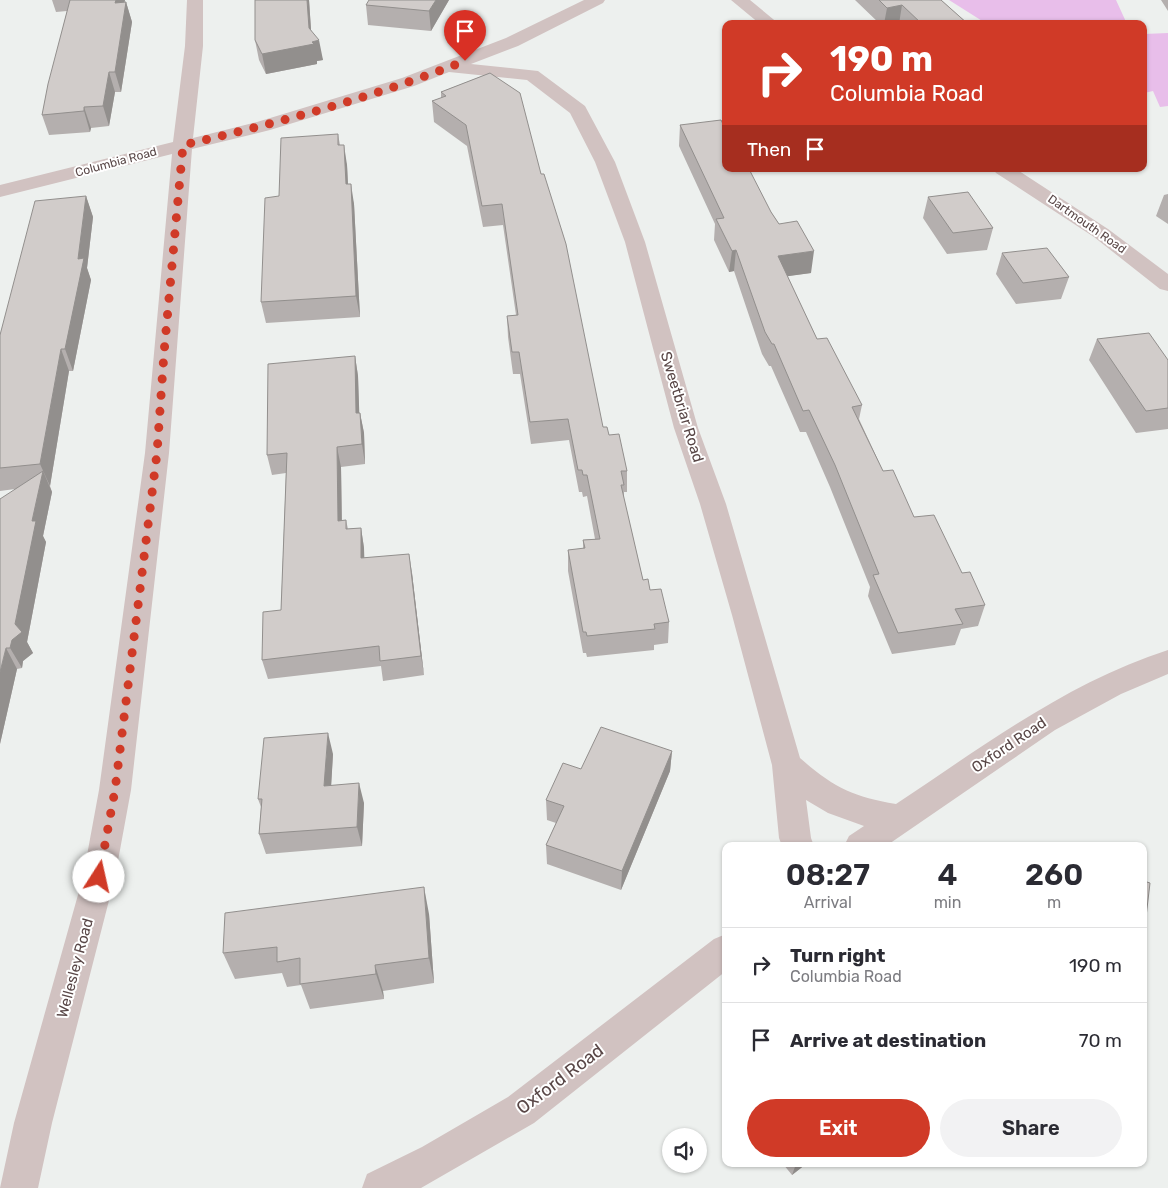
<!DOCTYPE html>
<style>
:root{--surface:#fff;--page:#f2f2f3;--text:#2b2b33;--muted:#7c7c81;--line:#e1e1e2;--accent:#d03a27}
body{margin:0;font-family:Rubik,sans-serif;background:var(--page);color:var(--text);height:100vh;display:flex;flex-direction:column;font-size:19px;white-space:nowrap}
*{box-sizing:border-box;margin:0}
p{font-size:16px;color:var(--muted)}
.icon{flex:none;width:28px;height:28px;fill:none;stroke:currentColor;stroke-width:2;stroke-linecap:round;stroke-linejoin:round}
.map{position:relative;flex:1;overflow:hidden}
.sheet{position:absolute;left:722px;top:842px;width:425px;height:325px;display:flex;flex-direction:column;background:var(--surface);border-radius:10px;box-shadow:0 1px 4px #0004}
.sheet>*{flex:none}
.top-card{position:absolute;left:722px;top:20px;width:425px;height:152px;border-radius:10px;box-shadow:0 1px 4px #0004;background:#d03a27;color:#fff;overflow:hidden}
.fabs{position:absolute;left:662px;top:1128px;display:grid;gap:10px}
.fabs a{display:grid;place-items:center;width:45px;height:45px;border-radius:50%;background:var(--surface);box-shadow:0 1px 4px #0004;font-size:25px}
.pin{position:absolute;display:grid;place-items:center;width:42px;height:42px;color:#fff;margin:-51px -21px;border-radius:50% 50% 50% 0;rotate:-45deg;box-shadow:0 0 5px #0007}
.pin .icon{rotate:45deg}
.me{position:absolute;width:55px;margin:-28px;rotate:10deg;stroke-linejoin:round;filter:drop-shadow(0 0 4px #0008)}
.turn{display:flex;align-items:center;gap:18px;height:105px;padding:0 25px;font-size:22px}
.turn .icon{width:65px;height:65px;stroke-width:2.5}
.turn b{display:block;font-size:35px;line-height:42px}
.then{display:flex;align-items:center;height:48px;padding:0 25px;background:#0003;gap:10px;font-size:19px}
.eta{display:flex;justify-content:space-evenly;align-items:center;height:85px;text-align:center}
.eta b{font-size:30px;font-weight:600;line-height:35px}
.cta{display:flex;gap:10px;margin-top:auto;padding:10px 25px}
.cta a{flex:1;height:58px;border-radius:30px;background:var(--accent);color:#fff;font-size:20px;font-weight:600;line-height:58px;text-align:center}
.cta a+a{background:var(--page);color:var(--text)}
ul{padding:0;list-style:none}
li{display:flex;align-items:center;gap:15px;height:75px;padding:0 25px;border-top:1px solid var(--line)}
li div{flex:1}
li b{display:block;font-size:19px}
li em{font-style:normal}
.map>svg:first-child{display:block}
.green{fill:#e8beea}
.lines{fill:none;stroke-linecap:round;stroke-linejoin:round}
.minor{fill:#d1c2c1;fill-rule:evenodd}
.wall{fill:#b4afae}
.shaded-wall{fill:#928f8d}
.building{fill:#d1ccca;stroke:#928f8d}
.route{stroke:#d03a27;stroke-width:9;stroke-dasharray:0 16.2}
.labels{text-anchor:middle;stroke-width:4;stroke-linejoin:round;paint-order:stroke}
.far-street-label{font-size:12px;fill:#594747;stroke:#fff}
.street-label{font-size:15px;fill:#594747;stroke:#fff}
.near-street-label{font-size:18px;fill:#594747;stroke:#fff}
</style>
<div class="map">
<svg width="1168" height="1188" viewBox="0 0 1168 1188">
<rect width="100%" height="100%" fill="#edf0ee"/>
<path class="green" d="M949 0H1116L1127 24H987Z
M1168 33V106L1160 107 1153 91 1144 93V34Z"/>
<g class="lines">
<path class="minor" d="M187 0H203V46L193 138 257 122 402 78 506 38 584 0H605L603 3 518 46 471 64 538 71 585 106 615 162 645 242 698 428 726 504 800 758C833 787 853 797 896 804 982 747 1068 682 1168 650V674L1121 694 1055 730 886 846H844L849 836 864 826 828 813 806 800 811 838 814 846H782L779 838 772 765 732 615 700 504 674 428 625 242 595 162 570 113 527 80 449 72 414 86 270 130 192 149 169 453 131 790 115 877 52 1123 38 1188H0L14 1123 83 877 99 790 145 453 172 154 0 197V185L173 142 185 46Z
M731 0H750L779 24H760Z
M993 169H1016L1108 229 1168 274V291L1160 289 1094 237 996 173Z
M726 934V971L534 1123 421 1188H362L367 1174 422 1147 508 1097 714 939Z"/>
</g>
<path class="wall" d="M52 0H125L124 2H126L132 22 121 92H115L109 126 91 128 90 132 49 135 42 115 67 11 56 12Z
M255 0H309L311 30 323 60 317 61V64L266 74 259 60 255 40Z
M449 0 431 31 368 25 366 5Z
M855 0H941L968 24H880Z
M1161 0H1168V11Z
M490 73 603 427 609 435 627 471V492H624V499L643 580 650 590 669 622 668 643 654 645V650L587 657 586 653H583L568 571V550L583 549V540L595 539 587 496 583 497 582 492H579L569 440 531 444 520 374H513L508 337 507 316 516 315 503 225 483 227 467 146 434 122 432 101 441 98V92Z
M680 125 771 212 811 273 787 276 817 339 862 405 859 419 883 471 914 517 962 573 985 605 978 626 961 629 955 645 892 654 868 596 870 587 830 487 806 432H800L771 366H769L762 354 734 271 729 272 714 240 715 224 679 146Z
M338 134 340 145 347 165 348 184 354 204 360 317 266 323 261 302 279 196Z
M1168 194V224L1156 216 1164 195Z
M86 196 93 217 87 268 91 280 73 371H69L50 486 52 492 43 536 46 542 27 642 33 653 23 661 22 668 17 669 0 744 15 489 0 491V335Z
M928 197 993 228 987 250 947 254 923 218Z
M1002 253 1069 277 1061 299 1016 304 996 274Z
M1097 339 1168 360V429L1136 433 1089 360Z
M355 356 358 376 359 413H360L364 433 365 464 341 467 342 521 346 520 348 529 361 528 364 548V558L412 573 424 675 383 681 381 666 268 679 262 660 281 610 286 473 272 475 267 455Z
M672 751 670 771 621 890 547 864 546 845 556 823 547 820 546 800Z
M333 754 331 785 364 803 362 846 266 854 259 834 261 807 258 799Z
M429 914 434 983 383 991 384 999 310 1009 301 985 287 987 282 973 235 979 223 953Z
M783 1164H806L792 1175Z"/>
<path class="shaded-wall" d="M116 0H125L121 22 115 3Z
M307 0H309L312 44V42L319 40 323 60 317 61V64L266 74 262 54 309 28Z
M436 0H449L431 31 429 11Z
M126 2 132 22 121 92 115 72Z
M902 5 899 24H884L887 8Z
M109 72 115 92 109 126 103 106Z
M84 107 91 128 90 132 84 111Z
M344 145 347 165 349 205 346 184Z
M351 184 354 204 360 317 356 296Z
M86 196 93 217 87 268 91 280 73 371 65 349 78 259Z
M736 250 734 271 729 272 732 251Z
M814 251 811 273 775 278 778 256Z
M61 349 69 371 50 486 40 464Z
M355 356 358 376 360 433 356 413Z
M360 413 364 433 365 464 362 444Z
M337 447 341 467 342 541 338 521Z
M43 471 52 492 43 536 46 542 27 642 33 653 23 661 22 668 10 648 15 624 32 521Z
M361 528 364 548 365 578 361 558Z
M409 554 412 573 424 675 421 656Z
M6 648 17 669 0 744V672Z
M328 733 333 754 330 806 324 786Z
M672 751 670 771 621 890 622 871Z
M359 783 364 803 362 846 357 827Z
M424 887 429 914 434 983 429 958Z
M375 965 383 991 384 999 376 974Z
M796 1164H806L792 1175Z"/>
<path class="building" d="M70 0H116L115 3 126 2 115 72H109L103 106 84 107V111L42 115 48 84Z
M255 0H307L309 28 319 40 312 42 314 44 262 54 255 40Z
M369 0H436L429 11 366 5Z
M879 0H941L968 24H922L902 5 887 8Z
M490 73 520 93 541 174H544L566 244 603 427H607L609 435 619 434 627 471H621L624 485H621L643 580 648 579 650 590 661 589 669 622 654 624 655 629 587 636 586 632H583L568 550 585 548 583 540 600 539 587 475H583L582 470H578L568 419 530 422 519 352H512L507 316 518 315 502 204 482 206 466 125 432 101 446 96 441 92Z
M721 120 726 130V169H749L771 212 779 224 797 221 814 251 778 256 817 339 827 338 862 405 852 407 883 471 893 470 914 517 934 515 962 573 970 572 985 605 955 609 963 624 898 633 873 575 879 574 835 465 809 410 803 411 774 344H772L765 332 736 250 732 251 716 219 724 218 680 125Z
M338 134V145H344L346 184H351L356 296 261 302 265 198 279 196 281 138Z
M968 192 993 228 953 233 928 197Z
M86 196 78 259 84 258 65 349H61L40 464 0 468V335L35 201Z
M1047 248 1069 277 1023 283 1002 253Z
M1149 333 1168 360V408L1146 411 1097 339Z
M355 356 356 413H360L362 444 337 447 338 521 346 520V529L361 528V558L409 554 421 656 380 661 379 646 262 660 263 612 281 610 287 453 267 455 268 364Z
M43 471 32 521H36L15 624 22 632 12 640 10 648H6L0 672V499Z
M601 727 672 751 622 871 546 845 564 806 546 800 563 763 581 769Z
M328 733 324 786 359 783 357 827 259 834 262 799H258L264 738Z
M1144 881 1150 883 1144 934Z
M424 887 429 958 375 965 376 974 300 984V958L277 962V947L223 953 225 913Z"/>
<g class="lines">
<path class="route" d="M99 877 115 790 157 453 164 353 183 145C278 123 374 97 465 61"/>
</g>
<g class="labels">
<g class="far-street-label">
<text transform="translate(116 162) rotate(-15)" y="4">Columbia Road</text>
<text transform="translate(1087 224) rotate(35)" y="4">Dartmouth Road</text>
</g>
<g class="street-label">
<text transform="translate(682 407) rotate(73)" y="5">Sweetbriar Road</text>
<text transform="translate(1009 745) rotate(-34)" y="5">Oxford Road</text>
<text transform="translate(75 968) rotate(-75)" y="5">Wellesley Road</text>
</g>
<g class="near-street-label">
<text transform="translate(560 1079) rotate(-37)" y="6">Oxford Road</text>
</g>
</g>
</svg>
<div class="fabs">
<a><svg class="icon" aria-label="sound" viewBox="0 0 24 24"><path d="M4 9h4l5-4v14l-5-4H4zM17 9q2 3 0 6"/></svg></a>
</div>
<div class="pin" style="left:465px;top:61px;background:#d93025"><svg class="icon" aria-label="arrive" viewBox="0 0 24 24"><path d="M6 21V4h12l-3 4 3 4H6"/></svg></div>
<svg class="me" style="left:99px;top:877px" viewBox="-20 -20 40 40"><circle r="19" fill="#fff"/><path d="M0-13L10 11 0 6-10 11z" fill="#d03a27"/></svg>
<div class="top-card">
<div class="turn"><svg class="icon" aria-label="right" viewBox="0 0 24 24"><path d="M7 20v-9h11M14 6l5 5-5 5"/></svg><div><b>190 m</b>Columbia Road</div></div>
<div class="then">Then<svg class="icon" aria-label="arrive" viewBox="0 0 24 24"><path d="M6 21V4h12l-3 4 3 4H6"/></svg></div>
</div>
<section class="sheet">
<div class="eta">
<div><b>08:27</b><p>Arrival</p></div>
<div><b>4</b><p>min</p></div>
<div><b>260</b><p>m</p></div>
</div>
<ul>
<li><svg class="icon" aria-label="right" viewBox="0 0 24 24"><path d="M7 20v-9h11M14 6l5 5-5 5"/></svg><div><b>Turn right</b><p>Columbia Road</p></div><em>190 m</em></li>
<li><svg class="icon" aria-label="arrive" viewBox="0 0 24 24"><path d="M6 21V4h12l-3 4 3 4H6"/></svg><div><b>Arrive at destination</b></div><em>70 m</em></li>
</ul>
<div class="cta"><a>Exit</a><a>Share</a></div>
</section>
</div>
